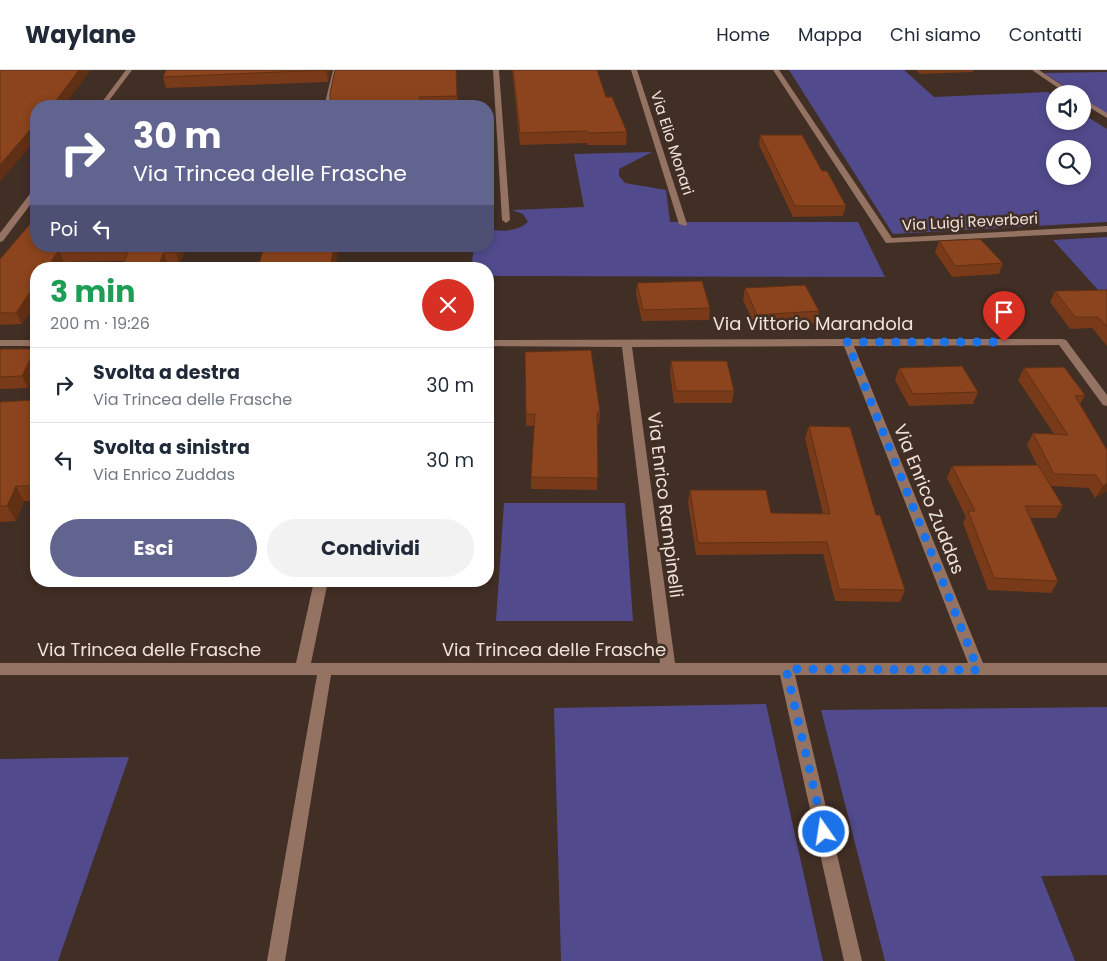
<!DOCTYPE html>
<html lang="it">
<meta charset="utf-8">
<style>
:root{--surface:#fff;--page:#f2f2f3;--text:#1f2937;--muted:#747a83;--line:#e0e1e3;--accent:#61648f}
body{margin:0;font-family:Poppins,sans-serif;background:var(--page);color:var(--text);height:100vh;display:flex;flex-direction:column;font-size:19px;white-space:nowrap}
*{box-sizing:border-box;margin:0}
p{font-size:16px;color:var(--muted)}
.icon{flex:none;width:28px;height:28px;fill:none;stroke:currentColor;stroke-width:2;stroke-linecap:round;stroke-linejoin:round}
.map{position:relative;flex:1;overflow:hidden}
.side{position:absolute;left:30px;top:192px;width:464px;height:325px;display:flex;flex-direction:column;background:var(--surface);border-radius:20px;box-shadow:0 2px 8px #0003}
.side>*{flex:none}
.hud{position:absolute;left:30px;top:30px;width:464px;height:152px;border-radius:20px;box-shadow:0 2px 8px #0003;background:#61648f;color:#fff;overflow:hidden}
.tools{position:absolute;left:1046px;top:15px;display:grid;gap:10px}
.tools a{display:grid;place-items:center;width:45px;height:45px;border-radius:50%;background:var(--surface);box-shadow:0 2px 8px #0003;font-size:25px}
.pin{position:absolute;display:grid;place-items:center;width:42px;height:42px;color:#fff;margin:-51px -21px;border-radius:50% 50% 50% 0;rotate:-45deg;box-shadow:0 0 5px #0007}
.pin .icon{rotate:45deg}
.me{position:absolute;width:55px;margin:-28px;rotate:347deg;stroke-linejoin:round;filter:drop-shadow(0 0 4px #0008)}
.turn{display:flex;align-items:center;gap:18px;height:105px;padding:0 20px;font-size:22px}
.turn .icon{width:65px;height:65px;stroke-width:2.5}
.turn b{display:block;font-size:35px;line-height:42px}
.then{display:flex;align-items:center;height:48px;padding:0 20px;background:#0003;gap:10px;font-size:19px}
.round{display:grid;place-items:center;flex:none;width:52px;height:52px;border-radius:26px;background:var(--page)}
.summary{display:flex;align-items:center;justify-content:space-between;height:85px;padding:0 20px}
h1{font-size:30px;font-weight:700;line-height:38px;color:#1e9e55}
.cta{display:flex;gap:10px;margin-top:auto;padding:10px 20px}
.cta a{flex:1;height:58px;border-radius:30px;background:var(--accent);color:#fff;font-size:20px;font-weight:700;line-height:58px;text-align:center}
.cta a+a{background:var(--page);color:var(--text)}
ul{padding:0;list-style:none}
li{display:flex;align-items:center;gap:15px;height:75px;padding:0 20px;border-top:1px solid var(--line)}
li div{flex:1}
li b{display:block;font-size:19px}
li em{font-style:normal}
header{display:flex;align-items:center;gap:30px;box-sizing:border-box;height:70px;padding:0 25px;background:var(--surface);border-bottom:1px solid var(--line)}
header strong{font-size:24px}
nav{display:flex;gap:28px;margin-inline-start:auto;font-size:18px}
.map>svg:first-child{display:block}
.green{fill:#514b8d;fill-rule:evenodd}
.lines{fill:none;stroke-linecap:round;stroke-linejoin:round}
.minor{fill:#957363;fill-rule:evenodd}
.wall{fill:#783a19}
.shaded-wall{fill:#613014}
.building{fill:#8b441d;stroke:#613014}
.route{stroke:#1a73e8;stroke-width:9;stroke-dasharray:0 16.2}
.labels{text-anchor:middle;stroke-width:5;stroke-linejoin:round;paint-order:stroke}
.far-street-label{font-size:15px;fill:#efe2dc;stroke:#412e24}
.street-label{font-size:18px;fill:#efe2dc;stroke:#412e24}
</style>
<header>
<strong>Waylane</strong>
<nav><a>Home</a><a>Mappa</a><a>Chi siamo</a><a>Contatti</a></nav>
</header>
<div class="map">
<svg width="1107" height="891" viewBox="0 0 1107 891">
<rect width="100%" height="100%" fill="#412e24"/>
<path class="green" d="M789 0H904L934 27 1048 22 1055 27V51H1082L1083 44 1107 59V152L893 164ZM1055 79H1082V106H1055Z
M1107 2V45L1083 28 1082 24H1076L1044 3Z
M652 82 619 99V106L625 113 666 120 670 152H858L885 207 488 206V199H471L474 176H488V159C502 162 516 162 528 152L523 144 512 140 584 137 574 84Z
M1107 167V221H1099L1053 170Z
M504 433H625L633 551H496Z
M766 634 823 891H561L554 638Z
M1107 637V805L1041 806 1075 891H885L821 640Z
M129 687 58 891H0V689Z"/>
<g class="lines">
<path class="minor" d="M126 0H132L105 36H99Z
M333 0H339L331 33 328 35 325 33Z
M493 0H499L510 150 506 153 502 150Z
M631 0H637L687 154 686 156 679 154Z
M773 0H779L892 168 1107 156V162L886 173Z
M1032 0H1039L1075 24H1067Z
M1082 28 1107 43V48L1082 33Z
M33 120H36V127L3 171 0 172V163Z
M847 269H1062L1066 270 1107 325V336L1103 335 1059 275 854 276 983 593H1107V605H795L862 891H844L780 605H331L285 891H267L317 605H0V593H296L314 511H328L311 593H660L622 277 488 276V270ZM844 276 968 593H675L632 277Z
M0 270H36V276H0Z"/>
</g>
<path class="wall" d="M166 0H331L328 12 166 18 163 7Z
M456 0 458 36H330Z
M512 0H597L606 27 627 62 626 75H587V73L520 75Z
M916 0H973V2L920 4Z
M760 65 822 101 846 136 843 146 793 147 759 75Z
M939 171 1003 193 999 204 952 207 935 182Z
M36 176H188L179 193 167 194 165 199H121L124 191 64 192 59 199H36V233L22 254 0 255V189Z
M637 213 710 238 709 250 642 251 636 224Z
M745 218 819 241 817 253 755 256 743 230Z
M1107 220V276L1092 258 1070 259 1050 232 1055 221Z
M0 279 36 280V300L28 318 0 319Z
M525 282 600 342 599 354H597V420L531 419V407L534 356H526Z
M671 291 734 321 732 333H674L670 303Z
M899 298 978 322 973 334 909 336 895 310Z
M1024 298 1085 325 1080 334 1107 380V421L1095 428 1089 418 1051 416 1063 436 1056 448H1030L1058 511 1051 523 988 520 963 453 966 447 947 408 952 396 1037 395 1027 375 1033 363 1054 364 1018 310Z
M36 330V431H24L16 451 0 452V332Z
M809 356 876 445 905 520 900 532 835 531 823 484 696 485 688 432 690 420 771 443 823 444 805 368Z"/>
<path class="shaded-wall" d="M79 0H91L64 36H52Z
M326 0H331L328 12Z
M36 53V69L0 112V95Z
M179 176H188L179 193 176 182Z
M334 176H339L335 199H330Z
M59 180 64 192 59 199H46Z
M164 182 167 194 165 199H157Z
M36 213V233L22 254 16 243Z
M35 279 36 280V300L28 318 22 306Z
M1107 413V421L1095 428 1103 416Z
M16 416 24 431 16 451 7 436Z"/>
<path class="building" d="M0 0H79L52 36H36V53L0 95Z
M166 0H326L163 7Z
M335 0H456L457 26 419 27V32L374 33 373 36H330V23Z
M513 0H597L606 27H612L627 62 588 63 587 61 520 63Z
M760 65H802L822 101H827L846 136H795Z
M30 154H36V176H179L176 182H164L157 199H121L129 180H59L46 199H36V213L16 243H0V189Z
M980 169 1003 193 955 196 939 171Z
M264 176H334L330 199H218L258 198Z
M702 211 710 238 643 240 637 213Z
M805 215 819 241 757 245 745 218Z
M1107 220V257L1098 247H1075L1055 221Z
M0 279H35L22 306 0 307Z
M591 280 600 342H597L598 408 531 407 535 344H526L525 282Z
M671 291H727L734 321H676Z
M962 296 978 322 913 324 899 298Z
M1064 297 1085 325 1075 326 1107 380V413L1103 416 1096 405 1054 404 1033 363 1068 365 1024 298Z
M36 330V416H16L7 436H0V332Z
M809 356 850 357 876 445H880L905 520 839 519 827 472 698 473 690 420H766L771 443 830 444Z
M1038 395 1063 436H1025L1058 511 994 508 968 441H975L952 396Z"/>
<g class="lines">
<path class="route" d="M824 762 786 599 978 600 847 272H1004"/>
</g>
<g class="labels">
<g class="far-street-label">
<text transform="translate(672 73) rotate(72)" y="5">Via Elio Monari</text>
<text transform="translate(970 152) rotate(-3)" y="5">Via Luigi Reverberi</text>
</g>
<g class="street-label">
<text x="813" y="260">Via Vittorio Marandola</text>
<text transform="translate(929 429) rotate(68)" y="6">Via Enrico Zuddas</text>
<text transform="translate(665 435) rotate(83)" y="6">Via Enrico Rampinelli</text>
<text x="149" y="586">Via Trincea delle Frasche</text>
<text x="554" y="586">Via Trincea delle Frasche</text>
</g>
</g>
</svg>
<div class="tools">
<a><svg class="icon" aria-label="sound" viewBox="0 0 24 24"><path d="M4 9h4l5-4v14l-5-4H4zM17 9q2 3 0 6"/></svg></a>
<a><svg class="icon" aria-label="search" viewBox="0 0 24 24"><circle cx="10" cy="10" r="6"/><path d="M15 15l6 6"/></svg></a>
</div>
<div class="pin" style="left:1004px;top:272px;background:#d93025"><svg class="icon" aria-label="arrive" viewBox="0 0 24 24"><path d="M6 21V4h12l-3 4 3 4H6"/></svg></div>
<svg class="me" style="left:824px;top:762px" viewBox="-20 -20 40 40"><circle r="17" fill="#1a73e8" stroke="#fff" stroke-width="3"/><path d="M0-11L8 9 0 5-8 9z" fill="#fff"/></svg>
<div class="hud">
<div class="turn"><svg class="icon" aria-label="right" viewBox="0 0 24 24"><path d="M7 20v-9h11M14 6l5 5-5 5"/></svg><div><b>30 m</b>Via Trincea delle Frasche</div></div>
<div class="then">Poi<svg class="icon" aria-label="left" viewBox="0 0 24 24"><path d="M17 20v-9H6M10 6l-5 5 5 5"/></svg></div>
</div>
<section class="side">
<div class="summary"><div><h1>3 min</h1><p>200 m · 19:26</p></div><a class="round" style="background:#d93025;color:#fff"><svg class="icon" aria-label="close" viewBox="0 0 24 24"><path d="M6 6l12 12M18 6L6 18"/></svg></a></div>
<ul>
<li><svg class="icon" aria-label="right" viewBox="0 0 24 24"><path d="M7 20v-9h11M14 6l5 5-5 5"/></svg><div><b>Svolta a destra</b><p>Via Trincea delle Frasche</p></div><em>30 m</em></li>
<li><svg class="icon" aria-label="left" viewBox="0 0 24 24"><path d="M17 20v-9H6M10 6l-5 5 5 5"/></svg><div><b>Svolta a sinistra</b><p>Via Enrico Zuddas</p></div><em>30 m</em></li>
</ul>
<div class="cta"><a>Esci</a><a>Condividi</a></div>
</section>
</div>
